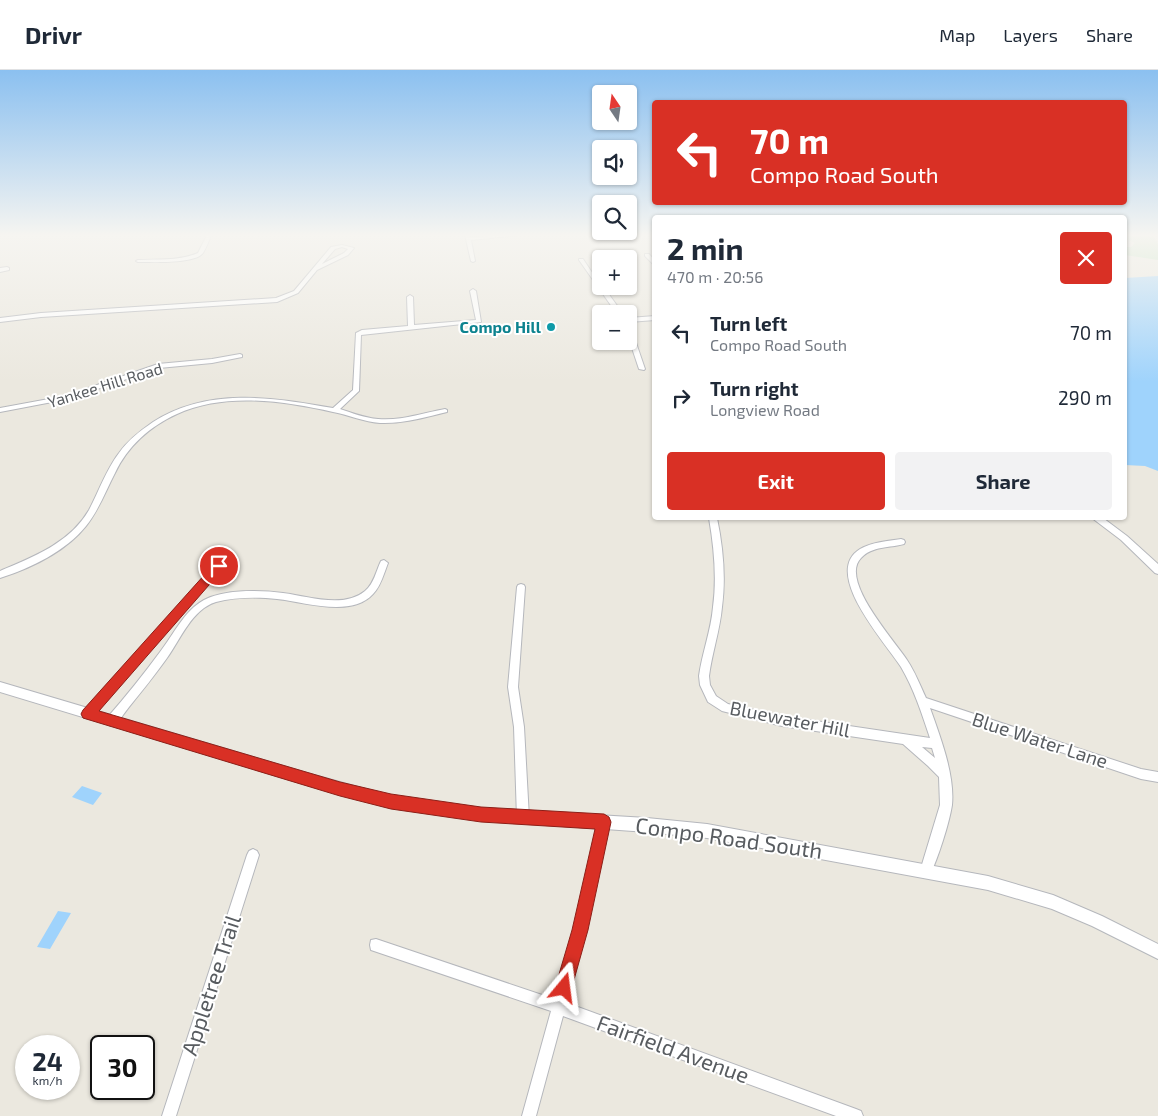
<!DOCTYPE html>
<meta charset="utf-8">
<style>
:root{--surface:#fff;--page:#f2f2f3;--text:#1f2937;--muted:#747a83;--line:#e0e1e3;--accent:#d93025}
body{margin:0;font-family:"Exo 2",sans-serif;background:var(--page);color:var(--text);height:100vh;display:flex;flex-direction:column;font-size:19px;white-space:nowrap}
*{box-sizing:border-box;margin:0}
p{font-size:16px;color:var(--muted)}
.icon{flex:none;width:28px;height:28px;fill:none;stroke:currentColor;stroke-width:2;stroke-linecap:round;stroke-linejoin:round}
.map{position:relative;flex:1;overflow:hidden}
.sheet{position:absolute;left:652px;top:145px;width:475px;height:305px;display:flex;flex-direction:column;background:var(--surface);border-radius:5px;box-shadow:0 1px 4px #0004}
.sheet>*{flex:none}
.guide{position:absolute;left:652px;top:30px;width:475px;height:105px;border-radius:5px;box-shadow:0 1px 4px #0004;background:#d93025;color:#fff;overflow:hidden}
.needle{width:32px;rotate:347deg}
.controls{position:absolute;left:592px;top:15px;display:grid;gap:10px}
.controls a{display:grid;place-items:center;width:45px;height:45px;border-radius:5px;background:var(--surface);box-shadow:0 1px 4px #0004;font-size:25px}
.speed{position:absolute;left:15px;top:965px;display:flex;gap:10px;font-size:25px;font-weight:700;text-align:center}
.speed>*{display:grid;place-content:center;width:65px;height:65px;border-radius:50%;background:var(--surface);box-shadow:0 1px 4px #0004;line-height:1}
.speed small{font-size:12px;font-weight:400}
.speed .limit{border:2px solid #111;border-radius:8px;background:#fff;color:#111}
.pin{position:absolute;display:grid;place-items:center;width:42px;height:42px;color:#fff;margin:-21px;border:2px solid #fff;border-radius:50%;box-shadow:0 1px 5px #0007}
.me{position:absolute;width:55px;margin:-28px;rotate:16deg;stroke-linejoin:round;filter:drop-shadow(0 0 4px #0008)}
.turn{display:flex;align-items:center;gap:18px;height:105px;padding:0 15px;font-size:22px}
.turn .icon{width:65px;height:65px;stroke-width:2.5}
.turn b{display:block;font-size:35px;line-height:42px}
.round{display:grid;place-items:center;flex:none;width:52px;height:52px;border-radius:5px;background:var(--page)}
.head{display:flex;align-items:center;justify-content:space-between;height:85px;padding:0 15px}
h1{font-size:30px;font-weight:700;line-height:38px}
.cta{display:flex;gap:10px;margin-top:auto;padding:10px 15px}
.cta a{flex:1;height:58px;border-radius:5px;background:var(--accent);color:#fff;font-size:20px;font-weight:700;line-height:58px;text-align:center}
.cta a+a{background:var(--page);color:var(--text)}
ul{padding:0;list-style:none}
li{display:flex;align-items:center;gap:15px;height:65px;padding:0 15px}
li div{flex:1}
li b{display:block;font-size:19px}
li em{font-style:normal}
header{display:flex;align-items:center;gap:30px;box-sizing:border-box;height:70px;padding:0 25px;background:var(--surface);border-bottom:1px solid var(--line)}
header strong{font-size:24px}
nav{display:flex;gap:28px;margin-inline-start:auto;font-size:18px}
.map>svg:first-child{display:block}
.green{fill:#bce2bc}
.water{fill:#9fd3fc}
.lines{fill:none;stroke-linecap:round;stroke-linejoin:round}
.minor-casing{stroke:#b5b7bc;stroke-width:2}
.tertiary-casing{stroke:#b5b7bc;stroke-width:2}
.minor{fill:#fff;fill-rule:evenodd}
.tertiary{fill:#fff;fill-rule:evenodd}
.route{fill:#d93025;stroke:#8d1f18}
.culture-dot{fill:#0f9aa8;stroke:#fff;stroke-width:2}
.labels{text-anchor:middle;stroke-width:4;stroke-linejoin:round;paint-order:stroke}
.far-culture-label{font-size:16px;font-weight:bold;fill:#0d838f;stroke:#fff;text-anchor:end}
.far-street-label{font-size:16px;fill:#585c60;stroke:#fff}
.street-label{font-size:19px;fill:#585c60;stroke:#fff}
.near-street-label{font-size:22px;fill:#585c60;stroke:#fff}
</style>
<header>
<strong>Drivr</strong>
<nav><a>Map</a><a>Layers</a><a>Share</a></nav>
</header>
<div class="map">
<svg width="1158" height="1046" viewBox="0 0 1158 1046">
<rect width="100%" height="100%" fill="#ebe8df"/>
<path class="green" d="M1125 165 1154 167 1158 174V190L1125 185V177H1131L1135 173 1125 168Z"/>
<path class="water" d="M1158 206V401L1145 396 1125 395V208Z
M82 716 102 723 93 735 72 727Z
M58 841 71 843 50 879 37 877Z"/>
<g class="lines">
<g class="minor-casing">
<path id="minor" d="M207 165H211C209 171 206 178 203 183 195 194 151 192 138 192L136 191 138 190C158 189 179 191 198 183Z
M465 165H469L470 167 519 165 471 170 475 191 473 192 471 191Z
M342 175 354 178 348 185 317 200 298 223 277 232 41 247 0 252V248L41 243 276 228 294 221 331 177ZM342 177 348 179 344 183 322 194 335 179Z
M645 184H649L655 191V196L645 186Z
M579 189H583L601 216H603L623 244H617L579 190Z
M7 197 9 198V200L0 202V198Z
M473 219 476 221 481 252 361 265 359 321 340 339C352 343 365 348 378 349 401 351 423 343 445 339L447 340V342C426 347 403 354 380 353 364 352 349 345 333 342 283 331 225 322 177 344 150 356 127 377 115 403 106 420 99 440 86 456 66 481 31 498 0 508V501C33 487 70 473 89 440 99 421 106 400 119 383 128 370 140 361 153 352 208 317 272 327 333 338L353 320 356 263 362 260 408 256 407 227 410 225 413 227 414 255 476 250 470 221Z
M655 246V250L629 252V248Z
M629 259 632 261 645 299 644 300 639 299 629 269Z
M240 284 242 285V287L212 293 159 298 68 329 0 342V338L65 326 158 294 212 289Z
M709 448H717C723 477 726 507 722 537 720 560 712 583 709 606L710 615 716 626 728 634 782 646 930 668C922 644 914 619 901 597 886 573 821 503 860 479 872 472 888 471 901 469L904 470 905 472 904 474C890 478 872 476 861 488 839 510 894 570 907 590 915 602 920 615 926 628L1141 699 1158 702V712L1141 709 930 638C940 666 955 705 952 735 949 754 938 788 930 805L926 807 922 805 920 801 940 735 939 707 928 696 903 674 782 656 722 641 708 632 700 615 699 606C702 583 711 561 713 537 717 508 714 477 709 448ZM922 677 932 678 935 688Z
M384 490 388 493C384 503 381 516 373 524 351 548 305 532 277 529 259 527 235 527 216 532 192 539 180 570 167 588 155 605 142 621 129 637 124 643 119 653 111 656L107 654 106 651 107 648C126 626 143 605 160 582 174 564 184 541 204 530 224 519 261 520 283 523 308 526 343 539 365 521 374 514 376 501 381 491Z
M219 493 223 496 222 498 92 647 88 649 84 647 83 644 84 641 216 494Z
M521 514 524 515 525 517 518 617 524 657 529 748 527 752 523 754 519 752 517 748 514 657 508 617 517 517 518 515Z
M604 746 608 748 610 752 586 860 567 933 856 1039 861 1041 863 1046H836L563 946 536 1046H522L551 941 371 880 370 875 371 870 376 869 554 929 574 860 598 752 600 748Z
M253 779 257 781 259 785 176 1046H162L247 785 249 781Z"/>
</g>
<g class="tertiary-casing">
<path id="tertiary" d="M1092 448H1103L1127 466 1158 494V504L1155 503 1121 470Z
M0 612 307 703 391 726 481 738 647 748 707 754 988 806 1053 825 1102 846 1158 874V889L1092 856 1052 839 988 820 707 768 647 762 481 750 391 738 307 715 0 622Z"/>
</g>
<use href="#minor" class="minor"/>
<use href="#tertiary" class="tertiary"/>
</g>
<linearGradient id="sky" x2="0" y2="1"><stop stop-color="#8bc0f0"/><stop offset="0.53" stop-color="#f6f5f1"/><stop offset="1" stop-color="#f6f5f1" stop-opacity="0"/></linearGradient>
<rect width="1158" height="312" fill="url(#sky)"/>
<path class="route" d="M219 492 223 493 225 496 223 499 99 641 340 712 391 724 481 737 604 744 609 747 611 752 588 860 570 924 564 926 558 924 555 918 572 860 595 759 481 752 391 739 340 726 83 648 81 644 83 640 215 493Z"/>
<circle class="culture-dot" cx="551" cy="257" r="5"/>
<g class="labels">
<g class="far-culture-label">
<text x="541" y="263">Compo Hill</text>
</g>
<g class="far-street-label">
<text transform="translate(105 315) rotate(-17)" y="6">Yankee Hill Road</text>
</g>
<g class="street-label">
<text transform="translate(790 649) rotate(11)" y="7">Bluewater Hill</text>
<text transform="translate(1040 670) rotate(18)" y="7">Blue Water Lane</text>
</g>
<g class="near-street-label">
<text transform="translate(729 768) rotate(8)" y="8">Compo Road South</text>
<text transform="translate(211 915) rotate(-72)" y="8">Appletree Trail</text>
<text transform="translate(673 979) rotate(20)" y="8">Fairfield Avenue</text>
</g>
</g>
</svg>
<div class="controls">
<a><svg class="needle" viewBox="-14 -14 28 28"><path d="M0-13l5 13h-10z" fill="#e53935"/><path d="M0 13l5-13h-10z" fill="#747a83"/></svg></a>
<a><svg class="icon" aria-label="sound" viewBox="0 0 24 24"><path d="M4 9h4l5-4v14l-5-4H4zM17 9q2 3 0 6"/></svg></a>
<a><svg class="icon" aria-label="search" viewBox="0 0 24 24"><circle cx="10" cy="10" r="6"/><path d="M15 15l6 6"/></svg></a>
<a>+</a>
<a>−</a>
</div>
<div class="speed"><div>24<small>km/h</small></div><div class="limit">30</div></div>
<div class="pin" style="left:219px;top:496px;background:#d93025"><svg class="icon" aria-label="arrive" viewBox="0 0 24 24"><path d="M6 21V4h12l-3 4 3 4H6"/></svg></div>
<svg class="me" style="left:564px;top:918px" viewBox="-20 -20 40 40"><path d="M0-17L14 15 0 8-14 15z" fill="#d93025" stroke="#fff" stroke-width="4"/></svg>
<div class="guide">
<div class="turn"><svg class="icon" aria-label="left" viewBox="0 0 24 24"><path d="M17 20v-9H6M10 6l-5 5 5 5"/></svg><div><b>70 m</b>Compo Road South</div></div>
</div>
<section class="sheet">
<div class="head"><div><h1>2 min</h1><p>470 m · 20:56</p></div><a class="round" style="background:#d93025;color:#fff"><svg class="icon" aria-label="close" viewBox="0 0 24 24"><path d="M6 6l12 12M18 6L6 18"/></svg></a></div>
<ul>
<li><svg class="icon" aria-label="left" viewBox="0 0 24 24"><path d="M17 20v-9H6M10 6l-5 5 5 5"/></svg><div><b>Turn left</b><p>Compo Road South</p></div><em>70 m</em></li>
<li><svg class="icon" aria-label="right" viewBox="0 0 24 24"><path d="M7 20v-9h11M14 6l5 5-5 5"/></svg><div><b>Turn right</b><p>Longview Road</p></div><em>290 m</em></li>
</ul>
<div class="cta"><a>Exit</a><a>Share</a></div>
</section>
</div>
